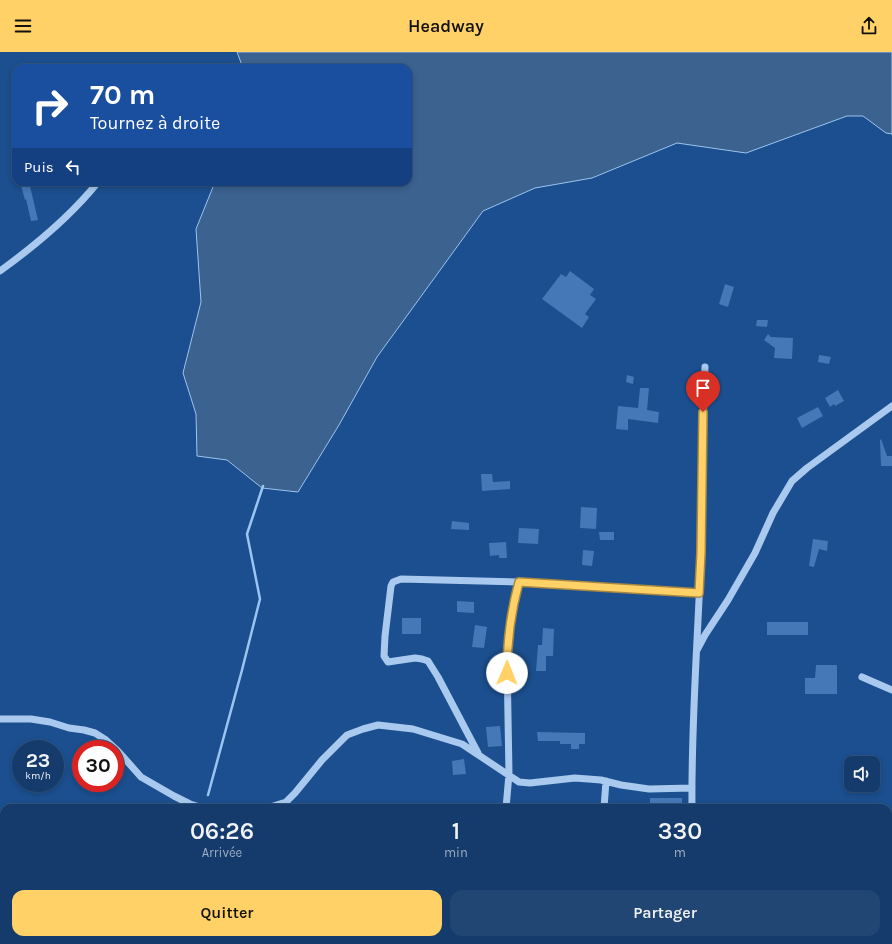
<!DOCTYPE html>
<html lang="fr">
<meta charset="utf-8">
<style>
:root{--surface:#143b6b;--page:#214673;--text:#f1f3f6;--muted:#9dadc1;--line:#33557e;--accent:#ffd166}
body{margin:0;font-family:Karla,sans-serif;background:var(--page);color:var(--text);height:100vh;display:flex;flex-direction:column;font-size:15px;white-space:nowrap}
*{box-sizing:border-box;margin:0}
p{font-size:13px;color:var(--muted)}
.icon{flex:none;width:22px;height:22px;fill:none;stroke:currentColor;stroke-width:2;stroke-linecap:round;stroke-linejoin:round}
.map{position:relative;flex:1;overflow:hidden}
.sheet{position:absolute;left:0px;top:752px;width:892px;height:140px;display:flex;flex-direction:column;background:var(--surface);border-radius:12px 12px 0 0;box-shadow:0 2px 6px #0003,0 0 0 1px var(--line)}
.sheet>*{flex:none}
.top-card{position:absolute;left:12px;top:12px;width:400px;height:122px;border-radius:12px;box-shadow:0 2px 6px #0003,0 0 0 1px var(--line);background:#1a4fa0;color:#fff;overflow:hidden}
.fabs{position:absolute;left:844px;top:704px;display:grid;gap:8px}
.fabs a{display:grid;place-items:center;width:36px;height:36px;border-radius:8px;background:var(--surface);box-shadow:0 2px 6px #0003,0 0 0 1px var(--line);font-size:20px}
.speed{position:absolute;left:12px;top:688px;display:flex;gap:8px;font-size:20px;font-weight:700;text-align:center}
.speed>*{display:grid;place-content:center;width:52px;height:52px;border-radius:50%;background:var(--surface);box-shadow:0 2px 6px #0003,0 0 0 1px var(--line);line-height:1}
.speed small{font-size:10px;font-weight:400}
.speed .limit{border:6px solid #d22;background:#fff;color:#111}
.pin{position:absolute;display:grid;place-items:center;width:34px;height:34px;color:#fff;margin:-41px -17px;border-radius:50% 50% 50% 0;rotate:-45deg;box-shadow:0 0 4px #0007}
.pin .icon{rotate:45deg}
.me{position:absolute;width:44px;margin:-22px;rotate:1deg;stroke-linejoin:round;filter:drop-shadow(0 0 3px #0008)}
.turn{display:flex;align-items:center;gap:14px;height:84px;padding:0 12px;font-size:18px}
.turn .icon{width:52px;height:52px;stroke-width:2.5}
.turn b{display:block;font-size:28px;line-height:34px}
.then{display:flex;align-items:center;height:38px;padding:0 12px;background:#0003;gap:8px;font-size:15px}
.eta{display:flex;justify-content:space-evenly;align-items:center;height:68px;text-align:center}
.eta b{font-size:24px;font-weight:600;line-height:28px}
.primary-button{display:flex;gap:8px;margin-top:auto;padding:8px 12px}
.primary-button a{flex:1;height:46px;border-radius:12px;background:var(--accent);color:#111;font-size:16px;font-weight:600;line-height:46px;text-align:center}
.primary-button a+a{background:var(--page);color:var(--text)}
header{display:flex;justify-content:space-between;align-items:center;height:52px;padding:0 12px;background:var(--accent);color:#111;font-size:18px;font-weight:600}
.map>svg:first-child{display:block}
.water{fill:#3c6290;stroke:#9cc4f0}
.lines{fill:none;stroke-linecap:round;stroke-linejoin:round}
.stream{stroke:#9cc4f0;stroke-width:2.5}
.building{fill:#4478b7}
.minor{stroke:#a9c9ee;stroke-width:7}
.route-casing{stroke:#a68842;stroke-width:10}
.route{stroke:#ffd166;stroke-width:7}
</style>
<header><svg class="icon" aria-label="menu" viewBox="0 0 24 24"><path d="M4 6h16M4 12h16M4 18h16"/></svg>Headway<svg class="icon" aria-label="share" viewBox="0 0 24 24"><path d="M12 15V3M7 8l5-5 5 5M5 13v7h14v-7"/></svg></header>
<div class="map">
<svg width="892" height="892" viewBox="0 0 892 892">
<rect width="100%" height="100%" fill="#1b4f8f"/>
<path class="water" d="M237 0H892V82L886 81 863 64H847L746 101 677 91 592 126 535 136 483 159 377 305 339 373 298 440 262 436 227 408 197 404 196 362 183 321 201 250 196 177 215 130H408V16H243Z"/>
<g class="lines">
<path class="stream" d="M208 743 242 618 260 547 247 482 263 434
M0 845H4
M258 888 261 892"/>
</g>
<path class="building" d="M20 130H29L38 168 31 169 26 147 25 148Z
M570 219 594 237 590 243 596 247 585 262 589 265 582 276 542 247 561 222 566 225Z
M725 232 734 235 728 255 719 252Z
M757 268H768L767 275 756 274Z
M768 282 771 285 793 286 792 307 774 306 775 296 764 288Z
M819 303 831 305 829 312 818 310Z
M627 323 634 325 633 332 626 330Z
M640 336H649L647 358 659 360 658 371 628 367V378L616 377 618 354 638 356Z
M838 338 844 349 835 354 834 352 830 355 825 346Z
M818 355 823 364 802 376 797 366Z
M881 387 887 404H892V414H881L880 388Z
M481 422H492L493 430 510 429V437L482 439Z
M581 455 597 456 596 477 580 476Z
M452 469 469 471V478L451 477Z
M519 476 539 477 538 492 518 491Z
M599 480H614V488H600Z
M813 487 828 489 827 499 819 497 814 515 809 514Z
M506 490 507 506H499V503L490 504 489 491Z
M583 498 594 499 592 514 582 513Z
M457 549 474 550V561L457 560Z
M402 566H421V582H402Z
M767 570H808V583H767Z
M475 573 487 575 484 596 472 595Z
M543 576 554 577 553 604H546V619H536L538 593H542Z
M816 613H837V642H805V626H815Z
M500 674 502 694 488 695 486 675Z
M537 680 585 681V692H579V697H571V692H560V689H538Z
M464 707 466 722 453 723 452 709Z
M650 746H682V756H650Z"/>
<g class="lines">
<path class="minor" d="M0 219C36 193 70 165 98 130
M697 598 705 583 728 548 755 501 773 461 792 429 807 416 892 354
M862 625 892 638
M0 667H31L50 670 69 676 84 678 95 681 106 688 118 699 141 725 174 744 190 752 203 756
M478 701 438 625 428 609 422 607 415 606 388 610 384 604 385 584 391 534 393 530 401 527 519 530
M267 756 286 750 295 741 322 708 347 683 363 677 378 673 413 677 462 692 519 730 530 731 575 726 601 728 621 733 649 737 692 736
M506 756 509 722 507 607 510 569 514 549 519 530 699 541
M604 756 606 729
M692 756C691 671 698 586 701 501 703 439 702 377 705 315
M888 812H892
M504 888 505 892
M698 888V892
M602 892 603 888"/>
</g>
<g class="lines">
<g class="route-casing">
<path id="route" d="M507 621C507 590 511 559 519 530L699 541 701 501 703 360"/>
</g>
<use href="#route" class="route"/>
</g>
</svg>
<div class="fabs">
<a><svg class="icon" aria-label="sound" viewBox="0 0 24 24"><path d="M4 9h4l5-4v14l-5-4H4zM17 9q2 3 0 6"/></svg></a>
</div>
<div class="speed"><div>23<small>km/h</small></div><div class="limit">30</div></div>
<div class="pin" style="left:703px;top:360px;background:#d93025"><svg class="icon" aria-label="arrive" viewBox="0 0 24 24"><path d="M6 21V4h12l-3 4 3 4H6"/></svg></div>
<svg class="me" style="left:507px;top:621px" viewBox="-20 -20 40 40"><circle r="19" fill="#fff"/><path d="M0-13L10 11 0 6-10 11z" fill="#ffd166"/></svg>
<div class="top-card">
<div class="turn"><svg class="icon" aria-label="right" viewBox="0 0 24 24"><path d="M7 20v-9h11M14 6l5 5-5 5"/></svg><div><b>70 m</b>Tournez à droite</div></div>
<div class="then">Puis<svg class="icon" aria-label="left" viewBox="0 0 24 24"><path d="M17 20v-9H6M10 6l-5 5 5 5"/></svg></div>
</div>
<section class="sheet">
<div class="eta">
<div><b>06:26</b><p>Arrivée</p></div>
<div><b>1</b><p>min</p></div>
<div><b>330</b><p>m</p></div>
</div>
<div class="primary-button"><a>Quitter</a><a>Partager</a></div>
</section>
</div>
